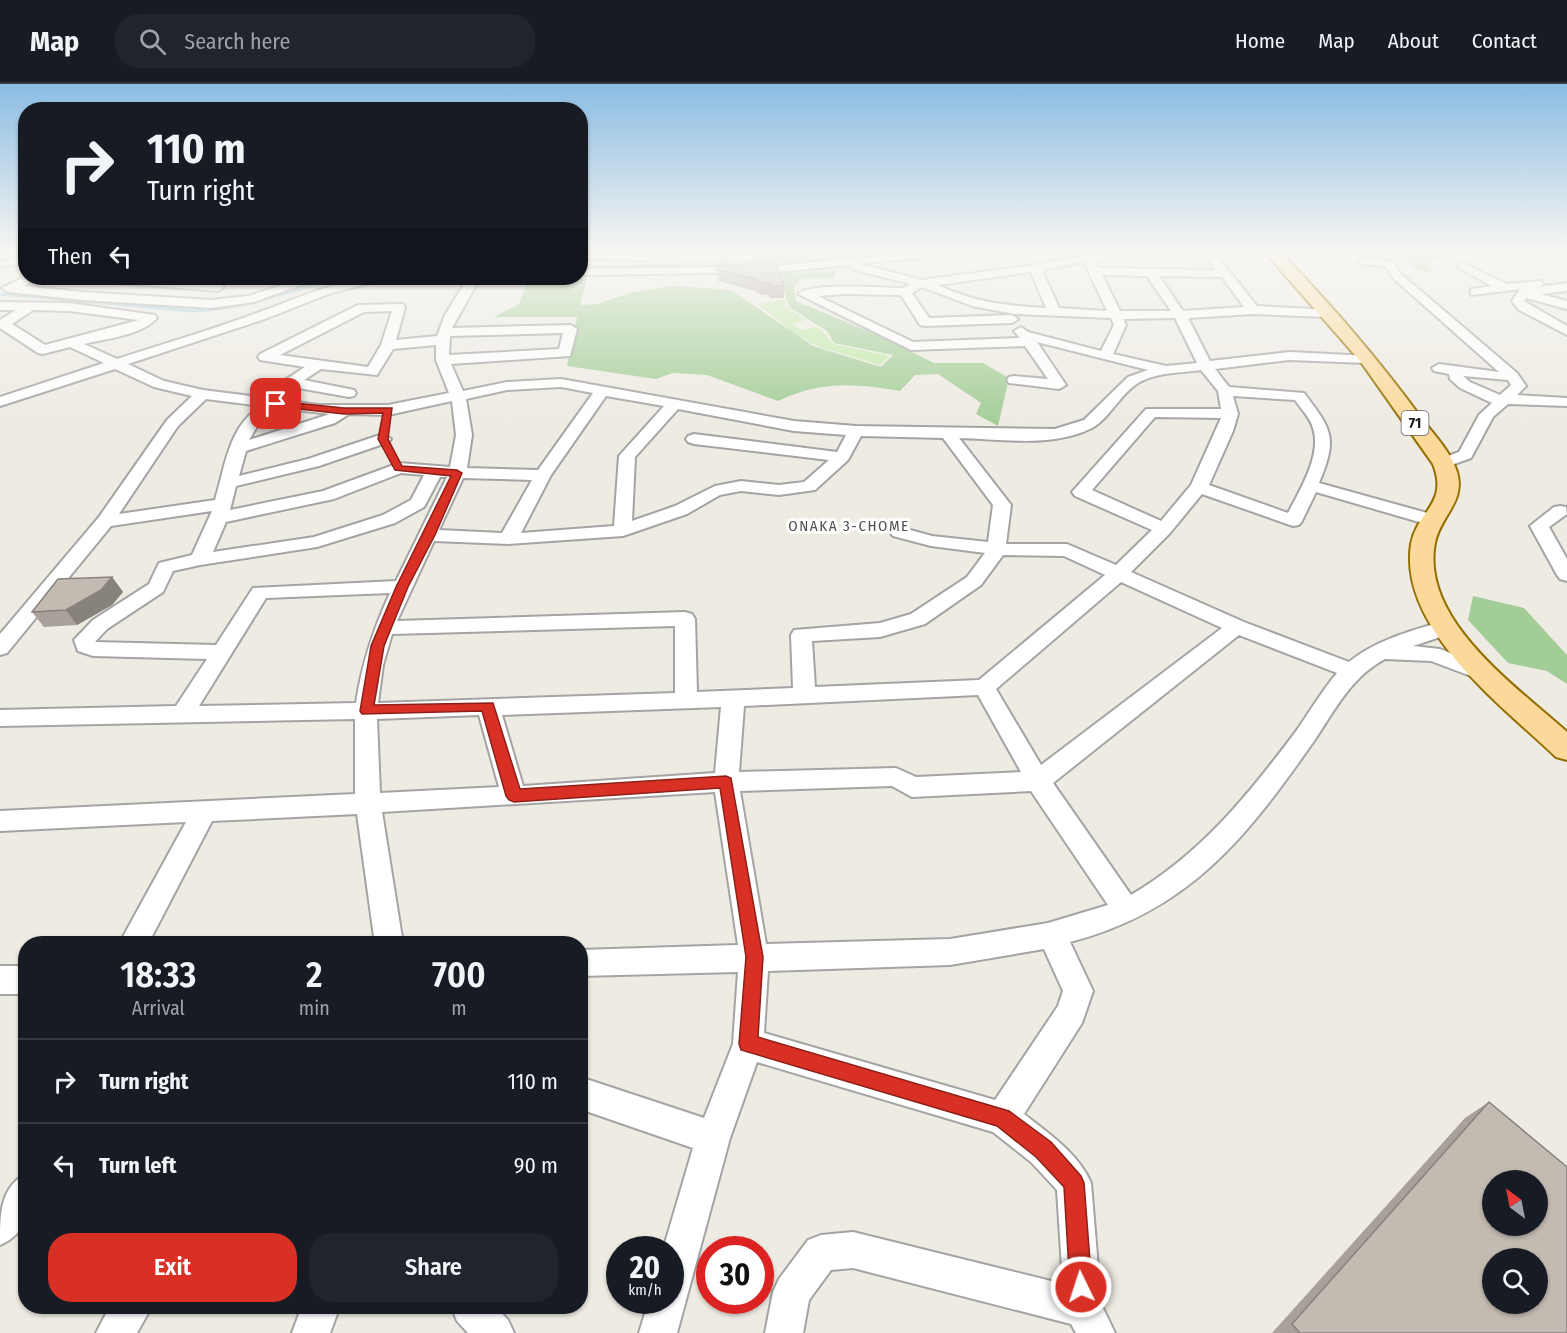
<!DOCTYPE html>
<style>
:root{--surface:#171b24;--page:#20242c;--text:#f1f3f6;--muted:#9ea1a6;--line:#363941;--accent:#d93025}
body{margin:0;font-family:"Fira Sans Condensed",sans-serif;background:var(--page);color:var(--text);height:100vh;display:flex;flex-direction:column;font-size:22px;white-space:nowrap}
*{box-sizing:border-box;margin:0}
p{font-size:20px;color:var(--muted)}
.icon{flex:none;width:33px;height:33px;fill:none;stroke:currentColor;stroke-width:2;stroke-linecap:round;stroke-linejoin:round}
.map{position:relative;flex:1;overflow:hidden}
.panel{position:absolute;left:18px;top:852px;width:570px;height:378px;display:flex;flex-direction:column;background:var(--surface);border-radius:24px;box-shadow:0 2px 4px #0004}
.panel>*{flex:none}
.guide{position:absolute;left:18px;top:18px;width:570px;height:183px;border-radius:24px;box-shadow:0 2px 4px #0004;background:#171b24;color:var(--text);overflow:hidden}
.needle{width:39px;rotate:328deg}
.buttons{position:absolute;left:1482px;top:1086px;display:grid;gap:12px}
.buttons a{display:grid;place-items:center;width:66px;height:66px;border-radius:50%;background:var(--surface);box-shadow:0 2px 4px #0004;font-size:30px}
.speed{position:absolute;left:606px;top:1152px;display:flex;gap:12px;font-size:30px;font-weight:700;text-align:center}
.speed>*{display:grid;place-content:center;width:78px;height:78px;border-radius:50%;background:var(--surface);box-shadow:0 2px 4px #0004;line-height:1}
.speed small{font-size:15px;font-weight:400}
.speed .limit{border:9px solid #d22;background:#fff;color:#111}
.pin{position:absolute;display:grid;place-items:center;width:51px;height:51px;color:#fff;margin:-26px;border-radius:12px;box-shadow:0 3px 9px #0006}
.me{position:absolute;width:66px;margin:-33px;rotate:356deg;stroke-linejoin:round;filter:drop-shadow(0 0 4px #0008)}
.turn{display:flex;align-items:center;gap:21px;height:126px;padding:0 30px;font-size:27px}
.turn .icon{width:78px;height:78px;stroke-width:2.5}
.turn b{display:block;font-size:42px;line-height:51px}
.then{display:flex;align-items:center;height:57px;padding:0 30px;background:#0003;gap:12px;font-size:22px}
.eta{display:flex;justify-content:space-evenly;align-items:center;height:102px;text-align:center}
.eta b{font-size:36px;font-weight:600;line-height:42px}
.action{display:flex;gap:12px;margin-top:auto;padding:12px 30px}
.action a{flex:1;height:69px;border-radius:24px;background:var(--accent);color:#fff;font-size:24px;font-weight:600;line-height:69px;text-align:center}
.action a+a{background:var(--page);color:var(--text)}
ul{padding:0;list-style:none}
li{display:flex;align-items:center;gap:18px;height:84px;padding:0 30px;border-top:2px solid var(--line)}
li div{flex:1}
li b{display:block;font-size:22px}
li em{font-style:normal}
header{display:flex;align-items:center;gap:36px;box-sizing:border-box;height:84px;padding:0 30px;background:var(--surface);border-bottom:2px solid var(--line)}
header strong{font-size:28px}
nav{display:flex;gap:33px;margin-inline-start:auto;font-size:21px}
.search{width:420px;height:54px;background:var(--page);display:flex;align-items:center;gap:15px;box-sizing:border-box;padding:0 21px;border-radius:24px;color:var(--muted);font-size:22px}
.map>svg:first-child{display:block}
.grass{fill:#c3e9a8}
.forest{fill:#a3cd97}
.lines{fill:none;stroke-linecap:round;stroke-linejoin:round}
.stream{stroke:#a3cbdc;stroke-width:3}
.minor-casing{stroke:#a4a4a4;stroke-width:4}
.major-casing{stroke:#956f01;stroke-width:4}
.minor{fill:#fff;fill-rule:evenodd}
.major{fill:#fbd99a;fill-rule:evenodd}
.wall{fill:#a8a099}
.shaded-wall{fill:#88827d}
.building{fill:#c3bab2;stroke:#88827d;stroke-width:1.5;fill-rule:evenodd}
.route{fill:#d93025;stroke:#8d1f18;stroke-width:1.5}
.labels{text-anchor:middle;stroke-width:6;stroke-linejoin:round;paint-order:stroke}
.shield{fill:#fff;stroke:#616161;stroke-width:1.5}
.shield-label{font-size:15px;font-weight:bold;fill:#1d1d1d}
.far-neighbourhood-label{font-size:15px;letter-spacing:1.5px;fill:#505050;stroke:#fff}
</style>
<header>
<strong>Map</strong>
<div class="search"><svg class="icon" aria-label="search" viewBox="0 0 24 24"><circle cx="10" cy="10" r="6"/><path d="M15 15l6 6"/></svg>Search here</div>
<nav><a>Home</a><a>Map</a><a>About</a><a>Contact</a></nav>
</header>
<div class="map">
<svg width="1567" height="1249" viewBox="0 0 1567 1249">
<rect width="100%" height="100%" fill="#eeebe3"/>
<path class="grass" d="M775 166H921L855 174 717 183V176L768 174 769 171 775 170Z
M786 215V223L806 236 793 240 801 246 816 243 823 248 833 260 890 272 880 281 817 262 792 248 758 220Z"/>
<path class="forest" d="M1304 166H1463L1445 175 1426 177 1436 190C1416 188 1413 180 1397 174 1367 163 1333 178 1304 166Z
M837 186 834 194 802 195 794 203 796 217 877 251 934 279H983L1009 294 998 342 976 330 981 319 938 290 915 291 900 307C856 299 819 297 778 317L707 291 673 289 656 295 567 282 577 233H494L519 220 528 196 587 195 580 221 597 220 633 208 673 202 731 206 813 262 881 283 893 271 834 259 827 247 789 223 779 190Z
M1473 512 1524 524 1567 571V600L1547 587 1508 579 1468 536Z"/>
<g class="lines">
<path class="stream" d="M580 184 769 177 888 166
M0 210 193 227C244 225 291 207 340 194"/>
<g class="minor-casing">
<path id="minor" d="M753 166H765V171C756 177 732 179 723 173L729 170 753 168Z
M930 166H969L964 169 860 180 922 196 1035 181 1115 166H1139L1134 169 1095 176 1098 184 1216 186 1204 170 1181 169 1176 166H1212L1257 222 1332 226 1334 229 1328 233 1253 230 1188 234 1210 277 1289 268 1371 272 1373 275 1366 279 1289 276 1215 285 1229 303 1304 309C1332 346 1338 353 1319 399L1438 432 1441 436 1438 440H1426L1316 408 1302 437 1299 441 1293 442 1202 410 1170 449 1131 488 1244 538 1349 578C1376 556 1413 546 1445 537L1452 539 1455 544 1452 549 1413 562 1440 565 1492 585 1495 590 1492 595 1484 597 1431 577 1385 575C1351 593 1335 626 1314 657 1246 754 1189 827 1070 858L1093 907 1082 939 1024 1030C1048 1049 1079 1070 1091 1099L1101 1220 1115 1249H1076L1071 1240 853 1184 831 1186 809 1216 803 1249H765L773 1208 779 1195 808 1156 821 1151 853 1148 1063 1200 1057 1106 1031 1078 993 1048 757 978 730 1054 677 1249H639L649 1216H670V1166H663L693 1064 580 1025V993L704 1034 733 960 738 888 580 892V866L738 861 715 708 382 728 403 860H375L357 730 212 737 148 860H119L186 738 0 747V727L355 710V635L0 642V626L176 622 207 575 93 572 78 567 74 556 93 536 149 500 159 479 192 471 212 427 111 442 7 569 0 571V550L99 433 167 336 192 312 154 303 115 285 0 322V313L104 279 70 263 43 270 38 269 0 244V236L16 226H0V218L69 219 155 231 157 234C141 252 107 254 84 260L117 275C164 260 211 246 257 229 299 214 339 194 385 194L383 196 331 209 265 235 128 280 164 297 203 306 259 313 305 283 260 276 258 273 260 270 358 221 403 220 405 223 396 256 437 252 445 231 468 194H480L452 244 571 241 577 245 570 272 451 280 463 307 507 298 561 295 794 337 856 342 1055 345 1084 336 1128 293 1148 286 1037 258 1066 301 1059 305 1009 299 1007 296 1009 293 1014 292 1048 295 1025 262 911 266 798 210C811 198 882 204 903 204L910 200 852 185 849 181 777 188 580 191V185L777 182ZM1084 178 1107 227 1059 224 1042 186ZM1031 188 1046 224C1009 222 972 218 938 201ZM1102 191 1147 192 1171 227H1120ZM1159 192 1222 193 1244 223 1183 227ZM922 203 972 222 1014 230 1111 234 1114 241 1101 267 1028 248 1021 243 1014 247 1020 254 913 258 818 212 844 210 901 211 920 241 925 242 1012 239 1018 235 1012 231 929 234 912 209ZM33 226 69 227 139 236 45 261 12 240ZM392 227 381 261 368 283 280 271 364 228ZM1175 234 1197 279 1166 282 1113 270 1126 241 1123 235ZM563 249 559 265 449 271 450 252ZM436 261V276L449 309 388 321H319L275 315 293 303 349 313 354 312 356 309 354 306 304 296 321 285 377 291 393 265ZM1201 286 1218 307 1221 325H1146L1072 408 1075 412 1152 446 1116 481 1067 460H1006L1011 421 959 354C1001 355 1053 364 1092 344 1110 334 1120 310 1138 299 1156 288 1182 289 1201 286ZM561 303 593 309 538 386 467 384 472 351 466 315 507 306ZM606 312 664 322 619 372 614 442 521 449 551 391ZM1233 312 1295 316C1301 325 1310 333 1313 344 1322 370 1300 406 1288 429L1209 401 1233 347 1238 330ZM206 315 262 322C229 340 225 383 215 416L119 430 178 342ZM452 317 456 351 450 383 399 379 323 407 230 426 236 402 319 382 389 358 391 355 383 350 308 375 239 392 246 367 335 339 349 330 388 331ZM279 324 330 330 249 356 262 334ZM678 325 794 347 846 351 837 368 694 350 688 352 686 355 688 358 694 360 829 376 804 398 779 401 741 397 715 402 675 422 632 437 635 373ZM1155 333 1221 334 1191 401 1161 437 1092 406ZM861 352 943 354 993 421 988 458 932 452 899 443 893 444 890 448 893 452 931 462 985 469 967 493 911 530 880 539 794 546 791 551 793 604 697 608 695 535 692 530 685 528 397 537 434 457 508 460 623 452 687 430 720 411 741 407 779 411 815 406 848 376ZM401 389 424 391 411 416 383 431 314 453 213 468 226 438 334 415ZM440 393H447L396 497 253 504 216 561 95 558 107 545 163 508 173 487 200 481 317 463 395 439 424 423ZM463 394 532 396 502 449 439 446ZM1003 471 1064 472 1105 491 979 596 815 603 812 557 880 553 925 540 981 501ZM1121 498 1222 544 1041 681 996 605ZM390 509C373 546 362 579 356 619L199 622 266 514ZM675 542V609L378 619 383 581 392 550ZM1239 551 1337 589C1322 607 1310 627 1297 646 1249 710 1201 770 1131 811L1053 699ZM978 611 1021 688 916 693 896 684 739 688 744 622ZM721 623 715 689 523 702 502 631ZM479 631 499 703 380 709 377 635ZM892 702 912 713 1031 707 1108 821 1048 839 950 855 766 860 740 707ZM1044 865 1063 907 1058 922 995 1016 764 949 768 887 950 881Z
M580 169 648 170 654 173 648 176 580 175Z
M26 173V179L0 183V177Z
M1365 175 1393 177 1401 190 1517 289 1526 302 1517 311 1567 314V322L1508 320 1493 333 1471 374 1443 384 1437 382 1435 379 1437 376 1459 368 1479 331 1492 319 1460 304 1450 295 1449 290 1434 287 1432 284 1439 280 1499 288 1393 194 1385 182 1361 180 1359 178ZM1463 292 1508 296 1511 301 1500 311 1470 298Z
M1463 179 1507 200 1541 197 1543 200 1538 203 1567 199V207L1541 210 1567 217V225L1526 214 1524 217 1567 242V251L1519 226 1512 217 1519 206 1523 205 1471 211V205L1492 202 1459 184V180Z
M26 192 38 194 23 202 82 208 211 216 248 212 305 194H321L254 218 211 224 82 216 8 208 2 204Z
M97 194H142L218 199 224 203 218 207 103 198Z
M1560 422 1566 423 1567 430 1549 443 1567 475V497L1560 495 1557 491 1530 442 1554 423Z
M0 882H26V910H0Z
M26 1090C26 1120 33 1147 0 1161 0 1131 0 1103 26 1090Z
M110 1222H152L137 1249H96Z
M302 1222H340L330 1249H292Z
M451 1222H495L508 1236 514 1249H468L457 1237Z"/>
</g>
<g class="major-casing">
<path id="major" d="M1263 166H1278C1330 219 1378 275 1422 335 1434 351 1451 368 1457 388 1466 418 1440 432 1435 459 1420 536 1517 603 1567 648V676L1556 673C1503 622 1398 545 1411 460 1417 427 1449 420 1433 380L1361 278Z"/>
</g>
<use href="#minor" class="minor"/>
<use href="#major" class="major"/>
</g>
<path class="wall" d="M717 186 784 202V214H770L769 211H762L755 207 718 197Z
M112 493 123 508 112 521 77 541 44 543 32 528Z
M1489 1018 1567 1249H1272L1465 1034Z"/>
<path class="shaded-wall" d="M112 493 123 508 112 521 77 541 66 526Z"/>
<path class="building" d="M776 179 784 202H770L769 199H762L755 195 717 186 718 182Z
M112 493 101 506 66 526 32 528 58 495Z
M1489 1018 1567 1083V1249H1300L1292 1240ZM1492 1096H1538V1142H1492ZM1492 1174H1538V1220H1492Z"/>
<linearGradient id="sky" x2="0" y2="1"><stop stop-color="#8cbde3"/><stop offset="0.49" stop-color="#f7f6f2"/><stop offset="1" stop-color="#f7f6f2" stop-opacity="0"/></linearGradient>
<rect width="1567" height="341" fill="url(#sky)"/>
<path class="route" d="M276 317 344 324H392L388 355 402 382 457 386 462 389 435 451 408 503 384 562 374 621 493 619 520 705 726 692 731 694 763 873 758 953 1009 1027 1051 1058 1081 1092 1084 1099 1092 1203 1089 1211 1081 1214 1073 1211 1070 1203 1064 1103 1036 1073 997 1042 741 966 739 960 746 873 720 704 514 718 509 716 506 712 482 627 362 630 360 627 371 562 396 503 451 392 395 386 378 355 383 329 344 330 272 322 271 320Z"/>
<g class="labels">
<rect class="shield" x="1401.5" y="327" width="27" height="24" rx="4.5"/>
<g class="shield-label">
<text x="1415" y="344">71</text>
</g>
<g class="far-neighbourhood-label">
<text x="849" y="447">ONAKA 3-CHOME</text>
</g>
</g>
</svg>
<div class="buttons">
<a><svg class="needle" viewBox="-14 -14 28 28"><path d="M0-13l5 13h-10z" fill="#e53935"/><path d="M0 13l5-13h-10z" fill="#9ea1a6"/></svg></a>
<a><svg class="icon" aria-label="search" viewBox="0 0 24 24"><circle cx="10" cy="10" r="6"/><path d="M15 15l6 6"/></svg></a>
</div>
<div class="speed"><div>20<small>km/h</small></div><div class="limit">30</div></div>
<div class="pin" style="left:276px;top:320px;background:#d93025"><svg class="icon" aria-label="arrive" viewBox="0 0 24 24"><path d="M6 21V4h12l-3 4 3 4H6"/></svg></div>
<svg class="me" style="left:1081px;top:1203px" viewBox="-20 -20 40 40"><circle r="17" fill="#d93025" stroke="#fff" stroke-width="3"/><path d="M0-11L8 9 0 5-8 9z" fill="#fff"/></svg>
<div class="guide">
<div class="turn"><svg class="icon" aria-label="right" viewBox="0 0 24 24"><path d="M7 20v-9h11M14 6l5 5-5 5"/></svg><div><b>110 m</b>Turn right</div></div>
<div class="then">Then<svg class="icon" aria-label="left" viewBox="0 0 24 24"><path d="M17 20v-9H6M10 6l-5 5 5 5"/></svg></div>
</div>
<section class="panel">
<div class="eta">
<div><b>18:33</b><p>Arrival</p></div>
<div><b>2</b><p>min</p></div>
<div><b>700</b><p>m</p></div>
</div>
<ul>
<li><svg class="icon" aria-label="right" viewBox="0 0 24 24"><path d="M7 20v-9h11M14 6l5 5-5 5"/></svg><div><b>Turn right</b></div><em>110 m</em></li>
<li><svg class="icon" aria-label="left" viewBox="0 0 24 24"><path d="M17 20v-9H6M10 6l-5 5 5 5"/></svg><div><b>Turn left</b></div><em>90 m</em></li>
</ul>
<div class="action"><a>Exit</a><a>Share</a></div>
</section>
</div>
